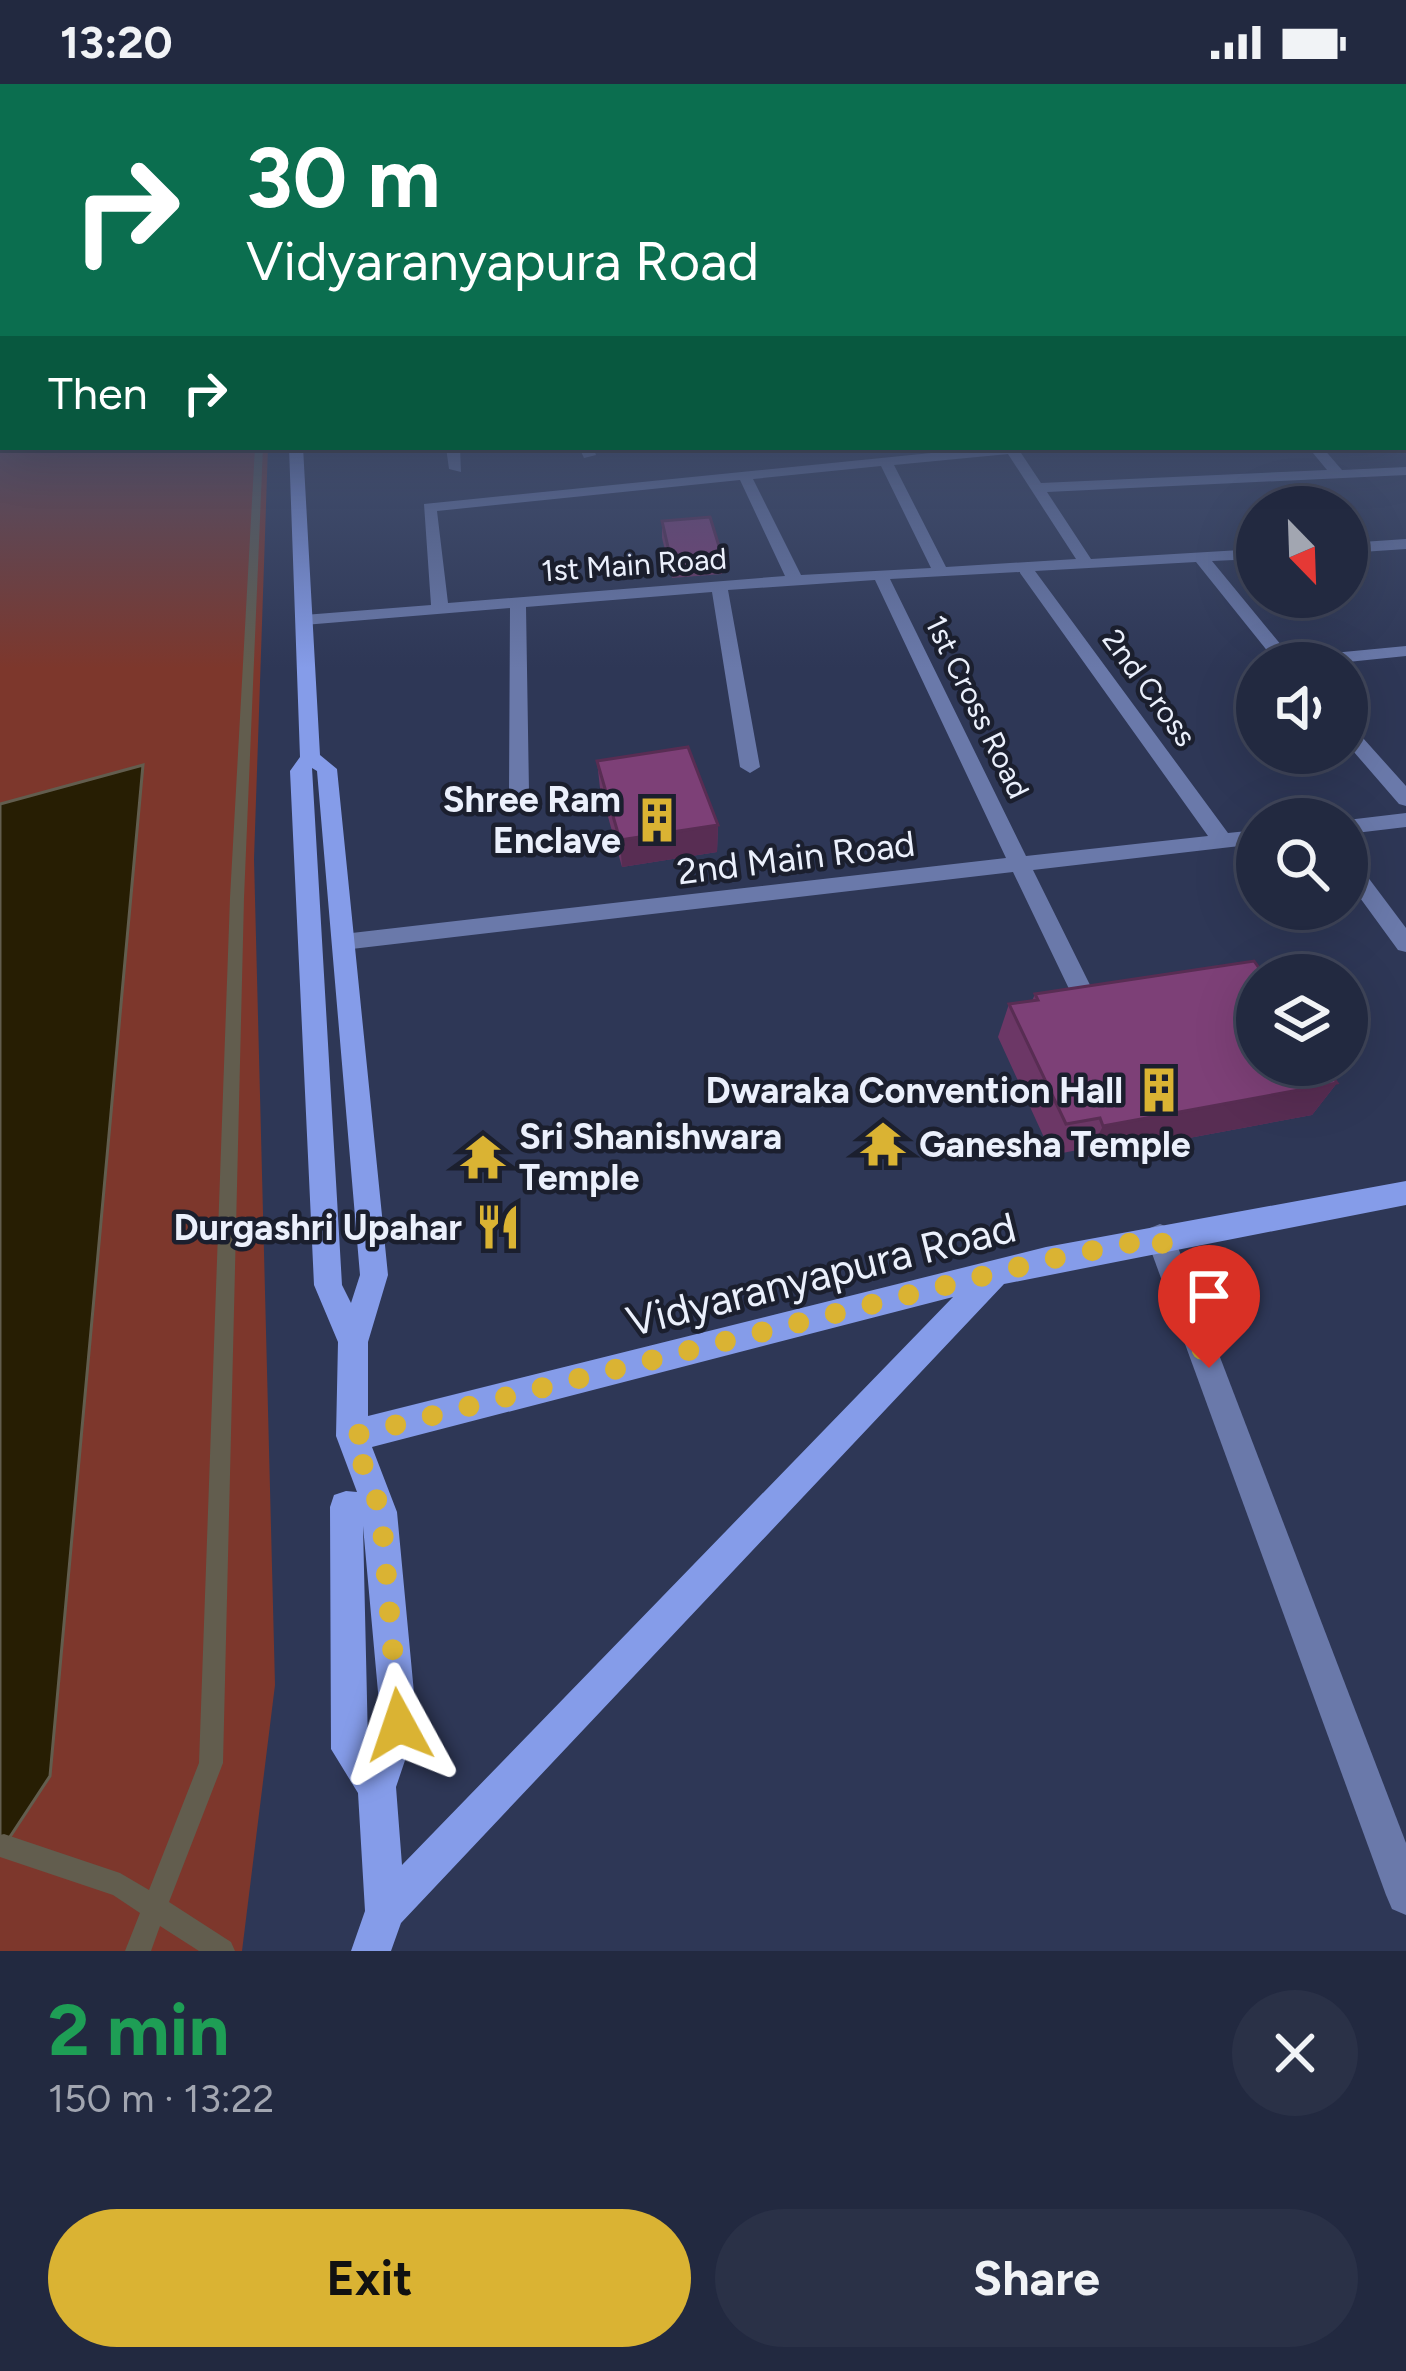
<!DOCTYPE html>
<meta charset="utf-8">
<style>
:root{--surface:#222940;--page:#2a3147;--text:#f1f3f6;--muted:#a2a6b1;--line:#3f4559;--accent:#dab333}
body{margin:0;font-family:Figtree,sans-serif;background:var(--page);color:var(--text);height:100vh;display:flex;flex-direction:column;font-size:45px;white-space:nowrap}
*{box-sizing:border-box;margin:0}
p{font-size:39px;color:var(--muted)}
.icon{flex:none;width:66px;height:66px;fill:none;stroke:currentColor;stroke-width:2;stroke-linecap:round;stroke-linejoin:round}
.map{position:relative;height:1867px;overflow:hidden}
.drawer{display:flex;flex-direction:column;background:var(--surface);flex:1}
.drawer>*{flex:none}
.banner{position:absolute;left:0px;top:0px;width:1407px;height:366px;box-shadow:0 12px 48px #0002,0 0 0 3px var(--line);background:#0b6e4f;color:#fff;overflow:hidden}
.needle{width:78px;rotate:157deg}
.tools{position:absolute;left:1236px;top:402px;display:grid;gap:24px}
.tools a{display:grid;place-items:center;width:132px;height:132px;border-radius:50%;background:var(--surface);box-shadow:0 12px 48px #0002,0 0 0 3px var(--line);font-size:60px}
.pin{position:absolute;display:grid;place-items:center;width:102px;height:102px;color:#fff;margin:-123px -51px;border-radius:50% 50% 50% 0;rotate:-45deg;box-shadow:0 0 12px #0007}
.pin .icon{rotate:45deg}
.me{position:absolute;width:132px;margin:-66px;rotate:355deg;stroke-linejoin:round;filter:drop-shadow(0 0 9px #0008)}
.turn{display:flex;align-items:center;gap:42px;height:252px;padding:0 48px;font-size:54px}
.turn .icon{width:156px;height:156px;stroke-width:2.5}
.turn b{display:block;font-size:84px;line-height:102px}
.then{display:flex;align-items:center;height:114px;padding:0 48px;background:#0003;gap:24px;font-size:45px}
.round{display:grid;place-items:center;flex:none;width:126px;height:126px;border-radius:63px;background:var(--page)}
.headline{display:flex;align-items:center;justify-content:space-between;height:204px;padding:0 48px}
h1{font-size:72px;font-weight:700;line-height:90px;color:#1e9e55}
.action{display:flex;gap:24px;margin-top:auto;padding:24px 48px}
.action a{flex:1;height:138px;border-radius:72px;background:var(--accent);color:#111;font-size:48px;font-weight:700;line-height:138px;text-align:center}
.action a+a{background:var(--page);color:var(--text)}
.status{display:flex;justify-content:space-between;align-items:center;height:84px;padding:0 60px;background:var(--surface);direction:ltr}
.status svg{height:33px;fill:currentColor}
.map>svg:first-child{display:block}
.green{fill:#7d372c}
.water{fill:#271e03;stroke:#625d4e;stroke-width:3}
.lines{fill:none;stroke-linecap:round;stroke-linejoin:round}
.stream{fill:#625d4e;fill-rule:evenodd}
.minor{fill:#6a79aa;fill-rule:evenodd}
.tertiary{fill:#6a79aa;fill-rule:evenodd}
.secondary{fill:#859ce9;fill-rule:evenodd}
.wall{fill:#6c3766}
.shaded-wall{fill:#582d53}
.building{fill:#7d4077;stroke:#582d53;stroke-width:3}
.route{stroke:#dab333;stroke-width:21;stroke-dasharray:0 37.8}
.labels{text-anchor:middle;stroke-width:9;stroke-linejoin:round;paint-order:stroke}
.far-street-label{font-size:30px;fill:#ebf0fc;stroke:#1b1f2e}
.poi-label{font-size:36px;font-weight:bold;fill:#ebf0fc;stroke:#1b1f2e;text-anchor:end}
.street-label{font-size:36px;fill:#ebf0fc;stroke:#1b1f2e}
.near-street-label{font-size:42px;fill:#ebf0fc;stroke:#1b1f2e}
</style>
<div class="status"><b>13:20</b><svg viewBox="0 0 49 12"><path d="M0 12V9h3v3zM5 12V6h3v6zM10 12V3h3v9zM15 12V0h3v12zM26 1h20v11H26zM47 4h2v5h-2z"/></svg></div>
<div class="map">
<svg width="1406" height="1867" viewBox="0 0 1406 1867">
<rect width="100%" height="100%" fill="#2e3756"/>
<path class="green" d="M0 323 3 363H268L254 775 275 1601 242 1867H0Z"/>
<path class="water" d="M143 681 50 1692 0 1768V720Z"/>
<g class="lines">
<path class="stream" d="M255 363H263L244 814 223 1679 169 1818 231 1858 235 1867H199L160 1842 151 1867H125L140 1829 113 1811 0 1773V1751L4 1750 120 1789 149 1806 199 1679 230 814Z"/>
<path class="minor" d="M291 363H328L296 369Z
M446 363H460L461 388 449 385Z
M579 363H593L596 371 584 374Z
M991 363H1017L1041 399 1327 386 1308 363H1322L1342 386 1406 383V391L1047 408 1091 475 1257 465V475L1212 477 1291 573 1406 562V572L1338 579H1277L1196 478 1035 487 1228 749 1257 746V760L1033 786 1091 903 1087 909H1071L1013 788 343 866 335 864 332 858 343 850 1006 774 875 496 728 506 760 683 750 689 740 683 712 508 526 523 529 708 519 714 509 708 510 524 304 541 296 536 304 531 431 521 424 420ZM1008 370 1076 475 946 483 894 381ZM881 382 931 484 801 491 753 395ZM740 396 785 492 448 519 437 427ZM1020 488V489L1208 752 1026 772 890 495Z
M1406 455V465L1347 469V459Z
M1347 642 1354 644 1406 702V722L1399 720 1347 660Z
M1406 729V743L1347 750V736Z
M1347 774 1355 776 1406 844V868L1398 866 1347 796Z"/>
<path class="tertiary" d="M1160 1140 1170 1144 1174 1153 1406 1759V1831L1392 1825 1386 1811 1146 1153 1150 1144Z"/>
<path class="secondary" d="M289 363H303L320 671 337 685 388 1191 368 1258V1332L1046 1163 1406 1097V1121L1004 1200 401 1839 391 1867H351L365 1827 358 1709 331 1665 330 1423 334 1411 346 1407 357 1408 336 1352 338 1258 314 1201 290 687 300 673ZM312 684 317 687 360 1191 351 1219 342 1201ZM953 1213 402 1781 396 1703 417 1641 397 1428 372 1363ZM363 1442 381 1641 372 1664 368 1659Z"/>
</g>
<path class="wall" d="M662 437 722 472V490L672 494 662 454Z
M597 677 718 741 717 768 622 783 600 704Z
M1035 910 1337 999 1312 1031 1087 1073 1083 1065 1052 1071 998 953 1009 920 1032 917Z"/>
<path class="shaded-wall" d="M718 741 717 768 622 783 620 756Z
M1337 999 1312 1031 1087 1073 1103 1042Z"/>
<path class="building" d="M710 433 722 472 671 476 662 437Z
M688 663 718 741 620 756 597 677Z
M1254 877 1264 891H1257V981H1325L1337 999 1103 1042 1100 1034 1066 1040 1009 920 1038 916 1035 910Z"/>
<linearGradient id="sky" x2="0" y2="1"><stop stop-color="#191e2f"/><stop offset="0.55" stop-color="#465373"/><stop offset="1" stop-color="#465373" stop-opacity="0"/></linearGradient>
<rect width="1406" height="584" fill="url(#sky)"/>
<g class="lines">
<path class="route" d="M399 1641 381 1427 352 1352 1046 1176 1160 1153 1209 1284"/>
</g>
<defs>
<g id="building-bare" transform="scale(3.6)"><path d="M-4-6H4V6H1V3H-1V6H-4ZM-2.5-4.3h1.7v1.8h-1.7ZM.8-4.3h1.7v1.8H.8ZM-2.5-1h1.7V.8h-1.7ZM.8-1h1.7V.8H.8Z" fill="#dab333" stroke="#1b1f2e" stroke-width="2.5" paint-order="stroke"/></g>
<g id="temple-bare" transform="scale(3.6)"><path d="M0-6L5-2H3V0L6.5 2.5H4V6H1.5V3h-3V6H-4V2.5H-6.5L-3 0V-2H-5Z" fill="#dab333" stroke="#1b1f2e" stroke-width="2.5" paint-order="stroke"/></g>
<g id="restaurant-bare" transform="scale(3.6)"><path d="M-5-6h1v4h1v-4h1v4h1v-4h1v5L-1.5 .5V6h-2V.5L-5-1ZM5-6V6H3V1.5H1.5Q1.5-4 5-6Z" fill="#dab333" stroke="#1b1f2e" stroke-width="2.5" paint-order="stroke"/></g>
</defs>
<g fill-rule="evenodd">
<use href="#building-bare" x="657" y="736"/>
<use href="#building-bare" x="1159" y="1006"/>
<use href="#temple-bare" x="883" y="1060"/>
<use href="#temple-bare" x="483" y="1073"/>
<use href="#restaurant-bare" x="498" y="1143"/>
</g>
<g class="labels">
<g class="far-street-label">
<text transform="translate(634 481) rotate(-4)" y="10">1st Main Road</text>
<text transform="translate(1149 604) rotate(54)" y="10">2nd Cross</text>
<text transform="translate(977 623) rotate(64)" y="10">1st Cross Road</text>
</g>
<g class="poi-label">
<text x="621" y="728">Shree Ram<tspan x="621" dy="41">Enclave</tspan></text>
<text x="1123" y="1019">Dwaraka Convention Hall</text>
<text x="519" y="1065" text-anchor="start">Sri Shanishwara<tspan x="519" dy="41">Temple</tspan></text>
<text x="919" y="1073" text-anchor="start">Ganesha Temple</text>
<text x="462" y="1156">Durgashri Upahar</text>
</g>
<g class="street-label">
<text transform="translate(796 773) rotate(-7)" y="13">2nd Main Road</text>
</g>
<g class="near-street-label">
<text transform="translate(821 1190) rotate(-14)" y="15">Vidyaranyapura Road</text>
</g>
</g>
</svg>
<div class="tools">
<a><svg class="needle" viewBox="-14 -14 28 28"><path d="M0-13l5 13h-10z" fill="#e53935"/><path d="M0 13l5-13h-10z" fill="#a2a6b1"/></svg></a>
<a><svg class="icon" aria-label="sound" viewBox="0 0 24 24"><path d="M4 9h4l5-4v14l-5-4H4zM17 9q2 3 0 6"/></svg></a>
<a><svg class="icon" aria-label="search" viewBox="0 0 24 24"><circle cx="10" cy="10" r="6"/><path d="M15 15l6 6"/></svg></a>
<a><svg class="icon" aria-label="layers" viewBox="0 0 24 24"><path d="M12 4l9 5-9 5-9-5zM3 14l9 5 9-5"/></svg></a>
</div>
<div class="pin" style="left:1209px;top:1284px;background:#d93025"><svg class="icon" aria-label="arrive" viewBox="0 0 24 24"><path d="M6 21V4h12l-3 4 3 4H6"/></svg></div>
<svg class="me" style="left:399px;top:1641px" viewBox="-20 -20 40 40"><path d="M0-17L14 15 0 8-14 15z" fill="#dab333" stroke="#fff" stroke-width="4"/></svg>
<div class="banner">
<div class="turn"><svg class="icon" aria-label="right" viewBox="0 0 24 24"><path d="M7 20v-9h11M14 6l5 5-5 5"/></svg><div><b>30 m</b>Vidyaranyapura Road</div></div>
<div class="then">Then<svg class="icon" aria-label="right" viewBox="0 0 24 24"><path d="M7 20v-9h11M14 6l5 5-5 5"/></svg></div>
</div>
</div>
<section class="drawer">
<div class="headline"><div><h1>2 min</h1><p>150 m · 13:22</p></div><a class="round"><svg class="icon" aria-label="close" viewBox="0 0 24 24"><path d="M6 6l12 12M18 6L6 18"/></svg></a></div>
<div class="action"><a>Exit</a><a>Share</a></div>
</section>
